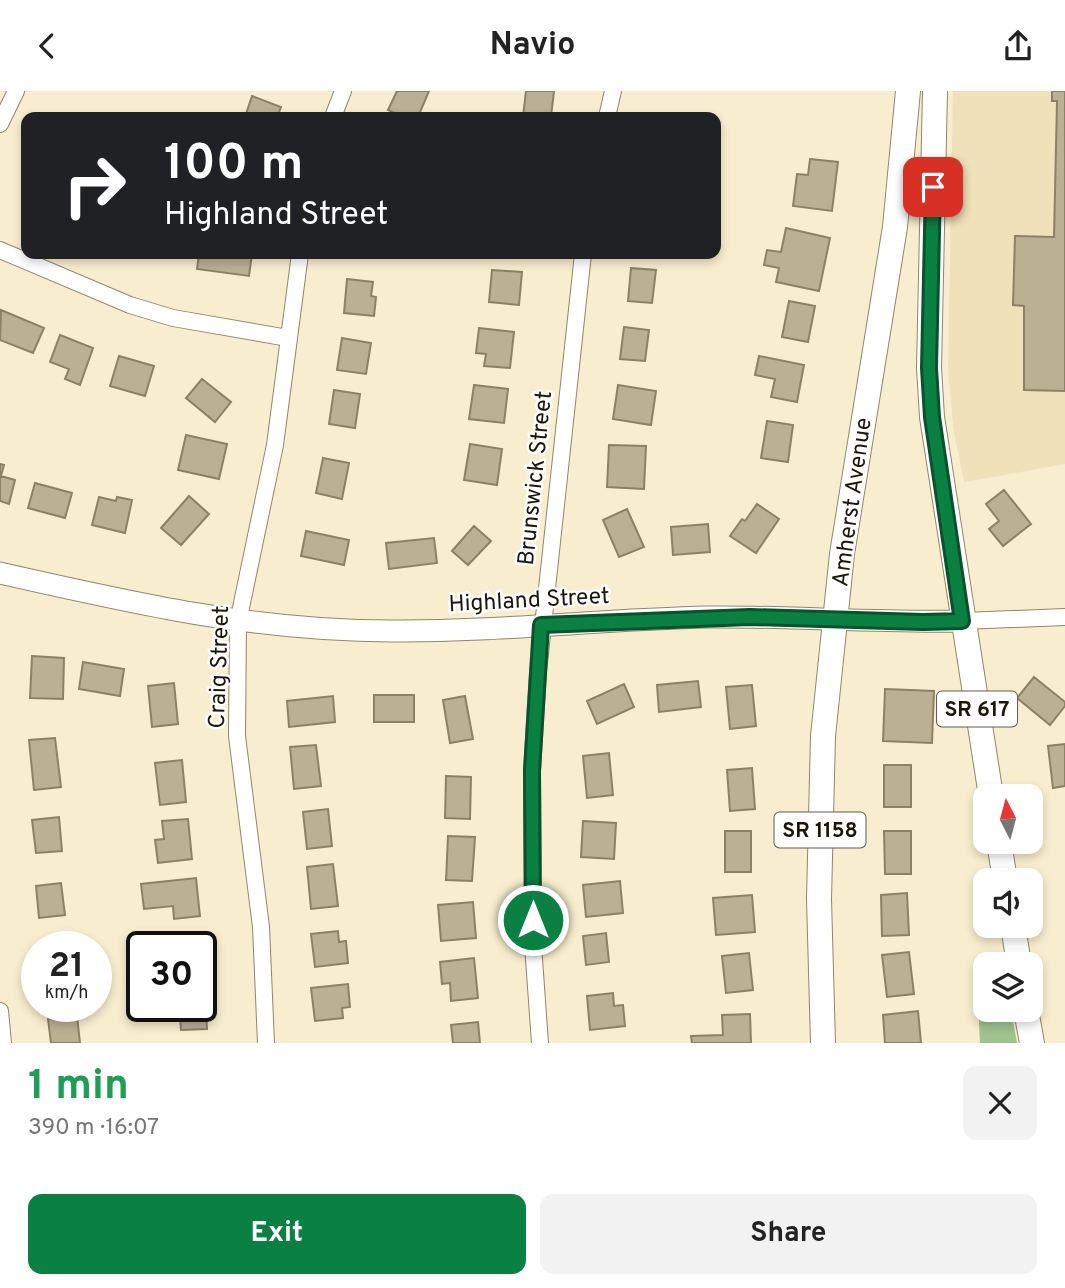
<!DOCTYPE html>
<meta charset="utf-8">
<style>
:root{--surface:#fff;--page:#f2f2f2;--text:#222;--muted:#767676;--accent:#0b8043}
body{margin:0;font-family:Overpass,sans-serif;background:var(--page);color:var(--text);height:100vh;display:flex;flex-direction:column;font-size:26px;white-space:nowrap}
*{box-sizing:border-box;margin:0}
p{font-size:23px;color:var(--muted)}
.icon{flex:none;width:38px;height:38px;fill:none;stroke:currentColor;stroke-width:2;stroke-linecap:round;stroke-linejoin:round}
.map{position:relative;height:952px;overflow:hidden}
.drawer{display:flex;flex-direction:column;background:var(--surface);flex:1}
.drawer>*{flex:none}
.hud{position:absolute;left:21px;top:21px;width:700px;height:147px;border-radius:14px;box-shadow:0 4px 10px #0003;background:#202124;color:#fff;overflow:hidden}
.needle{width:46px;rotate:354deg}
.tools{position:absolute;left:973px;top:693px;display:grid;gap:14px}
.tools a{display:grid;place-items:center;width:70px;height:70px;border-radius:14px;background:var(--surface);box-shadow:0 4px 10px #0003;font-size:35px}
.speed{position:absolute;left:21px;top:840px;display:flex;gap:14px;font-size:35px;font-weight:700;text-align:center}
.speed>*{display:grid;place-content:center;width:91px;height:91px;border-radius:50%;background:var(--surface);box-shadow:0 4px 10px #0003;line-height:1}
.speed small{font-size:18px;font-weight:400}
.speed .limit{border:4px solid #111;border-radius:10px;background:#fff;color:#111}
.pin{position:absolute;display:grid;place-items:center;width:60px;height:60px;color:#fff;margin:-30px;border-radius:14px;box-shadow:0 4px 10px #0006}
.me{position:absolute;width:77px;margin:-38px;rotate:0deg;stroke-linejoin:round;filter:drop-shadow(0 0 5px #0008)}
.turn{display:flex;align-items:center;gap:24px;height:147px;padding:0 28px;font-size:32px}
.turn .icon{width:91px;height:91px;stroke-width:2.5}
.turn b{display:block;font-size:49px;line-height:60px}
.round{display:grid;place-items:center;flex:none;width:74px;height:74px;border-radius:14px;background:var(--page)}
.headline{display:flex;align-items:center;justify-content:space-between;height:119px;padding:0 28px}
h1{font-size:42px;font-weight:700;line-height:52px;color:#1e9e55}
.primary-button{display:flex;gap:14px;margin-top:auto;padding:14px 28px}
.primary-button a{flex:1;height:80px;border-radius:14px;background:var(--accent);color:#fff;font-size:28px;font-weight:700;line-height:80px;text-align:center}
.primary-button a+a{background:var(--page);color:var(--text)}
header{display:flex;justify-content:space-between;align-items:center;height:91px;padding:0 28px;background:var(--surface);font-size:32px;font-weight:700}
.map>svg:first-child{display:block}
.built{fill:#efe1ba}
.forest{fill:#9ec390}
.building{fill:#bbb092;stroke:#8c8165;stroke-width:2}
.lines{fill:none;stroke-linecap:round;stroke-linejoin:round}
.street-casing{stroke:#91876a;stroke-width:18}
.secondary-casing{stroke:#91876a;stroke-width:23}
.primary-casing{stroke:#91876a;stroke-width:26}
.street{stroke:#fff;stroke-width:16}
.secondary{stroke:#fff;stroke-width:21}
.primary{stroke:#fff;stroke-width:24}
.route-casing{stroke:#07532c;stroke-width:18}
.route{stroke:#0b8043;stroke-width:12}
.labels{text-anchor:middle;stroke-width:5;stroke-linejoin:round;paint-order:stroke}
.shield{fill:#fff;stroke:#5f5d55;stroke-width:2}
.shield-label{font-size:21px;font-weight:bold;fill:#1b170c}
.street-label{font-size:23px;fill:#1b170c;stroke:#fff}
</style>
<header><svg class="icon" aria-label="back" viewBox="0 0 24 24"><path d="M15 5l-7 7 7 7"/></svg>Navio<svg class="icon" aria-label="share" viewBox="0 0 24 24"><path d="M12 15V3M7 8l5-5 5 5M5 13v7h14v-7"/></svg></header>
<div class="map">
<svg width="1065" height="952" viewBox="0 0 1065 952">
<rect width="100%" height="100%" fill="#f8edce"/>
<path class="built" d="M953 0H1065V373L964 391 954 342 948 280Z"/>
<path class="forest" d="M978 912H985V919H1011L1017 952H980Z"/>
<path class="building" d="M397 0H429L418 26H404L388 19Z
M526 0H554L551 26H523Z
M1052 0H1065V300L1024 299V215L1013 214 1015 145 1054 146 1057 10H1052Z
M252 5 281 16 277 26H245Z
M810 68 838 71 832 120 793 115 797 83 808 84Z
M786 137 830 147 819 200 776 191 779 177 764 174 767 159 781 161Z
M199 163H252L249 185 197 178Z
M631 177 656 179 652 212 628 210Z
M492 179 522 181 519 214 489 211Z
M347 188 373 191 371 205 376 206 374 225 344 222Z
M789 210 815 215 808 251 782 246Z
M1 219 44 237 33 262 0 249Z
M624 236 649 239 645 270 620 268Z
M479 237 514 241 510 277 484 275 486 263 476 262Z
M60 244 93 257 80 294 65 288 69 278 50 271Z
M342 247 371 252 366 283 337 279Z
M119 265 154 275 145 305 110 295Z
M759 265 804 274 797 311 771 306 775 288 755 284Z
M202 288 231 311 215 331 186 307Z
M474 294 508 298 504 332 469 328Z
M618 294 656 300 651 334 613 328Z
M334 299 360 303 355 337 329 333Z
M767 330 793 334 788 371 761 367Z
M186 344 227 353 219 388 178 379Z
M470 353 502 358 497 394 464 389Z
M609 354 646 355 644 398 607 396Z
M323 367 349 372 342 408 316 402Z
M0 373 4 374 1 385 15 389 9 413 0 410Z
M35 392 72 402 65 427 28 417Z
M1004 399 1031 433 1003 455 989 438 999 430 986 413Z
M189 405 209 423 181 454 161 437Z
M99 406 116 410 117 406 132 409 125 442 92 434Z
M757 413 779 428 756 462 730 445 742 428 745 430Z
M627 418 644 456 619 466 603 429Z
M708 433 710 461 673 464 671 436Z
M474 435 491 450 468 474 452 460Z
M306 440 349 449 344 474 301 465Z
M434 447 437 472 389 478 386 452Z
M32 565 64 567 63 608 30 607Z
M83 571 124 578 120 605 79 598Z
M1034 586 1065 611V615L1050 634 1017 607Z
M698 590 701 616 659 621 657 594Z
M174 592 178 633 152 636 148 595Z
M624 593 634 616 597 633 587 610Z
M752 594 756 635 730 638 726 596Z
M885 598 934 600 932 652 883 650Z
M374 604H414V631H374Z
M333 605 335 631 289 636 287 610Z
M465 605 473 648 450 652 443 609Z
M55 647 61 696 34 699 29 649Z
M1065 653V695L1053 697 1048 655Z
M316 654 321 695 294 698 290 656Z
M609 662 613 704 587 707 583 665Z
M182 669 186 711 160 714 155 672Z
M884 674H911V716H884Z
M752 677 755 718 730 720 727 679Z
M446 685 471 686 470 728 445 727Z
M328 718 332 755 307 758 303 721Z
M59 726 62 760 36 762 32 729Z
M188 728 192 768 158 772 155 749 164 748 162 730Z
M583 730 616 732 614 768 581 766Z
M725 740H751V781H725Z
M884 740H911V783H885Z
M448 745 475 746 472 790 446 789Z
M333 773 338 815 311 818 307 776Z
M196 787 200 825 174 828 173 815 144 818 141 793Z
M620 790 623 822 586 826 583 794Z
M61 792 65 824 39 827 36 795Z
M907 802 909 844 882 845 881 804Z
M752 804 755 841 716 844 713 807Z
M473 811 476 847 441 850 438 814Z
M338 840 339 851 346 850 348 872 315 876 311 843Z
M606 842 609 871 586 874 583 845Z
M201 846 205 881H201V856H176L175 849Z
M909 861 914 903 887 906 882 864Z
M749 862 753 899 726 902 722 865Z
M474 867 478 907 451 910 450 892 442 893 440 871Z
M348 893 350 916 342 917 343 927 315 930 311 897Z
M205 901 207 938 181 939 179 915H201V902Z
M613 902 614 915 623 914 625 935 590 939 587 905Z
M918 920 921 952H885L883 924Z
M750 923 751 952H692L691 945 723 944 722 924Z
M77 925 80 952H51L48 928Z
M478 931 480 952H453L451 934Z"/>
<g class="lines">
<g class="street-casing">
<path id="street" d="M333 26 343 0
M607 26 613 0
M0 33 16 0
M0 159 130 214 173 227 288 247
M963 530 1065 526
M0 920 3 952
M266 952 261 836 237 645 238 531 275 354 300 163
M540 952 533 854 532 679 538 581 583 163"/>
</g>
<g class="secondary-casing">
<path id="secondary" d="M0 482C132 512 255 540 391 540 497 541 603 528 709 526 793 525 878 532 963 530"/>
</g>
<g class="primary-casing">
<path id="primary" d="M935 0 929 277 932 326 991 705
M999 751 1005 789
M1013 835 1019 873
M1026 919 1032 952
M823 952 819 808 823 645 842 463 895 136 908 0"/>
</g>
<use href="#street" class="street"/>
<use href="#secondary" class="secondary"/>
<use href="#primary" class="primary"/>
</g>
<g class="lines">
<g class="route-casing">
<path id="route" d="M533 829 532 680 541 534 750 526 923 531 962 530 932 326 929 277 933 96"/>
</g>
<use href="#route" class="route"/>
</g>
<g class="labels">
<g class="shield">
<rect x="937" y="600.5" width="80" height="35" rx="5"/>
<rect x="774.5" y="721.5" width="91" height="35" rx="5"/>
</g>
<g class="shield-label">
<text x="977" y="625">SR 617</text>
<text x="820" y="746">SR 1158</text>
</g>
<g class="street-label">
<text transform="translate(534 387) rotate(-84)" y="8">Brunswick Street</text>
<text transform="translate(851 411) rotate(-82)" y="8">Amherst Avenue</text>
<text transform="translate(529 508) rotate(-3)" y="8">Highland Street</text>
<text transform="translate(218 576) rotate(-88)" y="8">Craig Street</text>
</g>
</g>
</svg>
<div class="tools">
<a><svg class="needle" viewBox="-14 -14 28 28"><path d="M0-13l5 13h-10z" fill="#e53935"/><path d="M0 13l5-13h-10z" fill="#767676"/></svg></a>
<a><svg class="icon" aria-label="sound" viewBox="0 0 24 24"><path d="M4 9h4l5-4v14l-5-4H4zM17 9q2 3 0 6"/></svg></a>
<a><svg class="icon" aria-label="layers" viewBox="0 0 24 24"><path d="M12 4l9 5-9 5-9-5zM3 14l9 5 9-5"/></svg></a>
</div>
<div class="speed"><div>21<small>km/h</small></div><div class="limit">30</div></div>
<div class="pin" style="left:933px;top:96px;background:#d93025"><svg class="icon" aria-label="arrive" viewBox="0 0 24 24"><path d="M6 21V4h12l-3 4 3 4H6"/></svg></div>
<svg class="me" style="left:533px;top:829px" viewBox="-20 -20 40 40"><circle r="17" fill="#0b8043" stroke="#fff" stroke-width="3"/><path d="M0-11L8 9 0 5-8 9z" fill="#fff"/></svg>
<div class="hud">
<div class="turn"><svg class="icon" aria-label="right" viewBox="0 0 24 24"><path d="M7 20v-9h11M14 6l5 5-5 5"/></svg><div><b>100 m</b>Highland Street</div></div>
</div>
</div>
<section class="drawer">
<div class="headline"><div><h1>1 min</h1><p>390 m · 16:07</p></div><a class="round"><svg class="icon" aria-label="close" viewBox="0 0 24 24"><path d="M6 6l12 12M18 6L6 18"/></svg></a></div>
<div class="primary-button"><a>Exit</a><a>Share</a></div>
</section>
